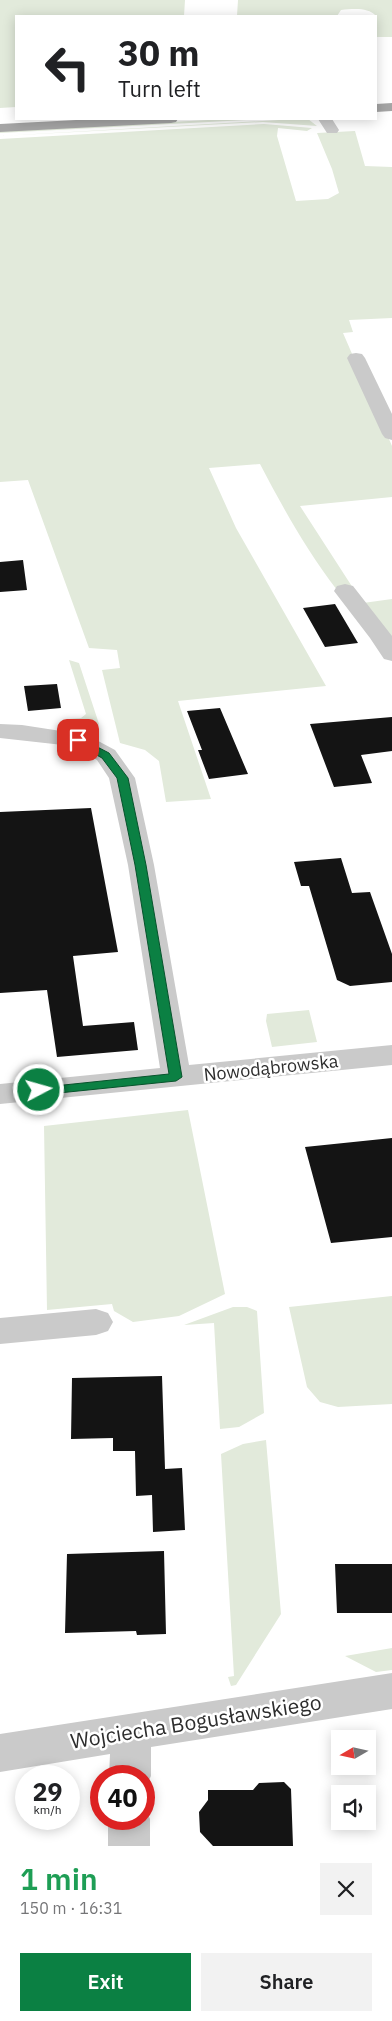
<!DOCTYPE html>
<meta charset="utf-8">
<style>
:root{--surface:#fff;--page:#f2f2f2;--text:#202124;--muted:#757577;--accent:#0b8043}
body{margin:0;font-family:"IBM Plex Sans",sans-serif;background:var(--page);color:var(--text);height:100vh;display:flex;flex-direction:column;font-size:19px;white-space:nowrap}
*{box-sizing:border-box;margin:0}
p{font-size:16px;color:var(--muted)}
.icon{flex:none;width:28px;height:28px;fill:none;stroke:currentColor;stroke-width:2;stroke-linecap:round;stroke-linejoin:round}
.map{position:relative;height:1846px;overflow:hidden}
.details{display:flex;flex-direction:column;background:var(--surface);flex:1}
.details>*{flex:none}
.top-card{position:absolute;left:15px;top:15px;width:362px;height:105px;border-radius:0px;box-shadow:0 2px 12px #0003;background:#fff;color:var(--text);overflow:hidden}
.needle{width:32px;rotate:261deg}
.controls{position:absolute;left:331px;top:1730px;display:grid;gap:10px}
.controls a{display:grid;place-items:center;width:45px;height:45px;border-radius:0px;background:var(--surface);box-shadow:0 2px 12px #0003;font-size:25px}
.speed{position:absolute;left:15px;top:1765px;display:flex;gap:10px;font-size:25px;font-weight:700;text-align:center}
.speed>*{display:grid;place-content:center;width:65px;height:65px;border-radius:50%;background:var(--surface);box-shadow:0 2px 12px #0003;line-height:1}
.speed small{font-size:12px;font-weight:400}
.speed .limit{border:8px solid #d22;background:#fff;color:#111}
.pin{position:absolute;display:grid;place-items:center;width:42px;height:42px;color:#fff;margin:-21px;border-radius:10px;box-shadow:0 2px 8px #0006}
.me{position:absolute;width:55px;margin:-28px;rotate:84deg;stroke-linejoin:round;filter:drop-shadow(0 0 4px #0008)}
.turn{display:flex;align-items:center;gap:18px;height:105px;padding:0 20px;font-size:22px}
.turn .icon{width:65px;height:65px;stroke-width:2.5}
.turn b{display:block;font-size:35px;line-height:42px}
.round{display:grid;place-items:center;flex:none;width:52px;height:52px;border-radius:0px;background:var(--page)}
.headline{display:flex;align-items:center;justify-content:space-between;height:85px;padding:0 20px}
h1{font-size:30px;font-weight:600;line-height:38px;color:#1e9e55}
.cta{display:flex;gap:10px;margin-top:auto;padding:10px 20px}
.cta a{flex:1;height:58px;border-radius:0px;background:var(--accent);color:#fff;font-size:20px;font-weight:600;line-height:58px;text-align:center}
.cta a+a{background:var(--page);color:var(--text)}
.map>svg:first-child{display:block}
.green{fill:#e2eadb}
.building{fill:#141414}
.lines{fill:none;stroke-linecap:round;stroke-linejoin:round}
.minor{fill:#cacaca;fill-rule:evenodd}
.major{fill:#a5a5a5;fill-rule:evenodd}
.route{fill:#0b8043;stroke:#07532c}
.labels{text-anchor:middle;stroke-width:5;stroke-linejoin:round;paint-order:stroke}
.street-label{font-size:18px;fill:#2d2d2d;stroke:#fff}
.near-street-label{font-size:21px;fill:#2d2d2d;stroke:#fff}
</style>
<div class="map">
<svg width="392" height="1846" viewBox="0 0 392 1846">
<rect width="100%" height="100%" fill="#fff"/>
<path class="green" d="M0 0H185L184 16H16V107L0 108Z
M238 0H392V37H376V16C368 7 353 9 341 10L337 16H237Z
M227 119H264L0 133V131Z
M296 119H308L317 126 263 122 0 136Z
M264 124 312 128 307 131 278 128 277 136 296 201 328 199 339 193 332 169 317 133 355 131 365 166 392 167V318L349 320 353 332 343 333 392 446V497L300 506 353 588 337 590C307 551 283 508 260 464L209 468 236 528 326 686 178 701 211 799 166 802 159 761 145 750 120 743 102 670 120 668 117 650 89 648 28 480 0 482V139Z
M392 599V646L363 603Z
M69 660 79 663 99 724C92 733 85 733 74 734L69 719 81 718 86 714Z
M309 1010 317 1042 272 1047 266 1021 267 1014Z
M188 1110 225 1294 179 1316 133 1322 114 1311 112 1304 47 1310 44 1126Z
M392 1296V1404L338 1407 320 1402 307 1387 289 1307Z
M233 1307H247L257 1311 264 1413 239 1427 220 1429 214 1323 184 1325Z
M266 1440 281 1614 236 1685 231 1686 228 1677 234 1676 221 1454 243 1444Z
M392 1648V1670L376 1672 345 1656Z"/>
<path class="building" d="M23 560 27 590 0 592V562Z
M335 604 358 643 325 647 303 608Z
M57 684 61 708 28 711 24 686Z
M220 708 248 774 209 779 198 750H202L187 711Z
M392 717V751L361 755 372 783 334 787 310 724Z
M91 808 118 952 73 956 83 1026 134 1022 138 1050 57 1057 47 990 0 993V812Z
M341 858 352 893 370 892 392 954V982L350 986 337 980 309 886H301L294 862Z
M392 1138V1237L331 1243 305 1147Z
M162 1376 165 1469 182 1468 185 1530 153 1532 152 1495 136 1496 135 1451H113V1438L71 1439 72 1378Z
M164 1551 166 1634 137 1635 136 1631 65 1633 67 1554Z
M335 1564H392V1613H337Z
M284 1782 291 1789 293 1846H213L200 1832 199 1812 208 1800V1790H253L259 1783Z"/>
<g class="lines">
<path class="minor" d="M318 119H332L339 130 337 133H327Z
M356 353 362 354 365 358 392 414V440L385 438 382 434 347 358 350 354Z
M345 584 353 586 392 636V661L384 659 370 638 334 591 337 586Z
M0 724 22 725 87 735 115 750 135 778 154 865 189 1065 392 1045V1065L0 1104V1084L160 1068 128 865 109 778 97 760 72 746 0 738Z
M96 1309 108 1313 113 1322 108 1331 96 1335 0 1344V1318Z
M392 1673V1709L151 1747V1776L144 1790V1776H109L110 1754 0 1772V1734Z
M144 1805 150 1819V1846H108V1819H144Z"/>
<path class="major" d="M392 103V111L376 112V104Z
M95 119H178L176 122 171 123 0 132V124Z"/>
</g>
<path class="route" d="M78 737 109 753 128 778 146 865 182 1077 176 1081 39 1095 33 1090 35 1088 169 1074 135 865 117 778 102 758 75 743V738Z"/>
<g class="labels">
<g class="street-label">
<text transform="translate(271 1068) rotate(-6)" y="6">Nowodąbrowska</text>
</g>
<g class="near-street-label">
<text transform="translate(196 1722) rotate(-9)" y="7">Wojciecha Bogusławskiego</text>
</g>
</g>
</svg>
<div class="controls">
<a><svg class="needle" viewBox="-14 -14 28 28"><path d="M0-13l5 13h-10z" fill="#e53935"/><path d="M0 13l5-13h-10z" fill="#757577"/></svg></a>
<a><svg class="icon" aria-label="sound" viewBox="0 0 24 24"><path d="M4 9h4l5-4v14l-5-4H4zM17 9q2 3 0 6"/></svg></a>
</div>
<div class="speed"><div>29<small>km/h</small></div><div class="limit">40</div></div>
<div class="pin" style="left:78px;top:740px;background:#d93025"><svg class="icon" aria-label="arrive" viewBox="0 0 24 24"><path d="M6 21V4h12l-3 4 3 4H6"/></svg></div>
<svg class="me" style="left:39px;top:1090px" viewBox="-20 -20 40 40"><circle r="17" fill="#0b8043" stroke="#fff" stroke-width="3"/><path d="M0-11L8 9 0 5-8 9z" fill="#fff"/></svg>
<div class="top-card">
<div class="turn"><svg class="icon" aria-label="left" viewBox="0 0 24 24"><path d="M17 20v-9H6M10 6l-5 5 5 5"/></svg><div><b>30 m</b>Turn left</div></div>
</div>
</div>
<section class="details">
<div class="headline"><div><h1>1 min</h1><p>150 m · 16:31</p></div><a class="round"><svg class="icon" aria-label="close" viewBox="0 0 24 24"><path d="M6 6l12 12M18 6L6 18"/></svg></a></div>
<div class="cta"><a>Exit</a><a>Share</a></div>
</section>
